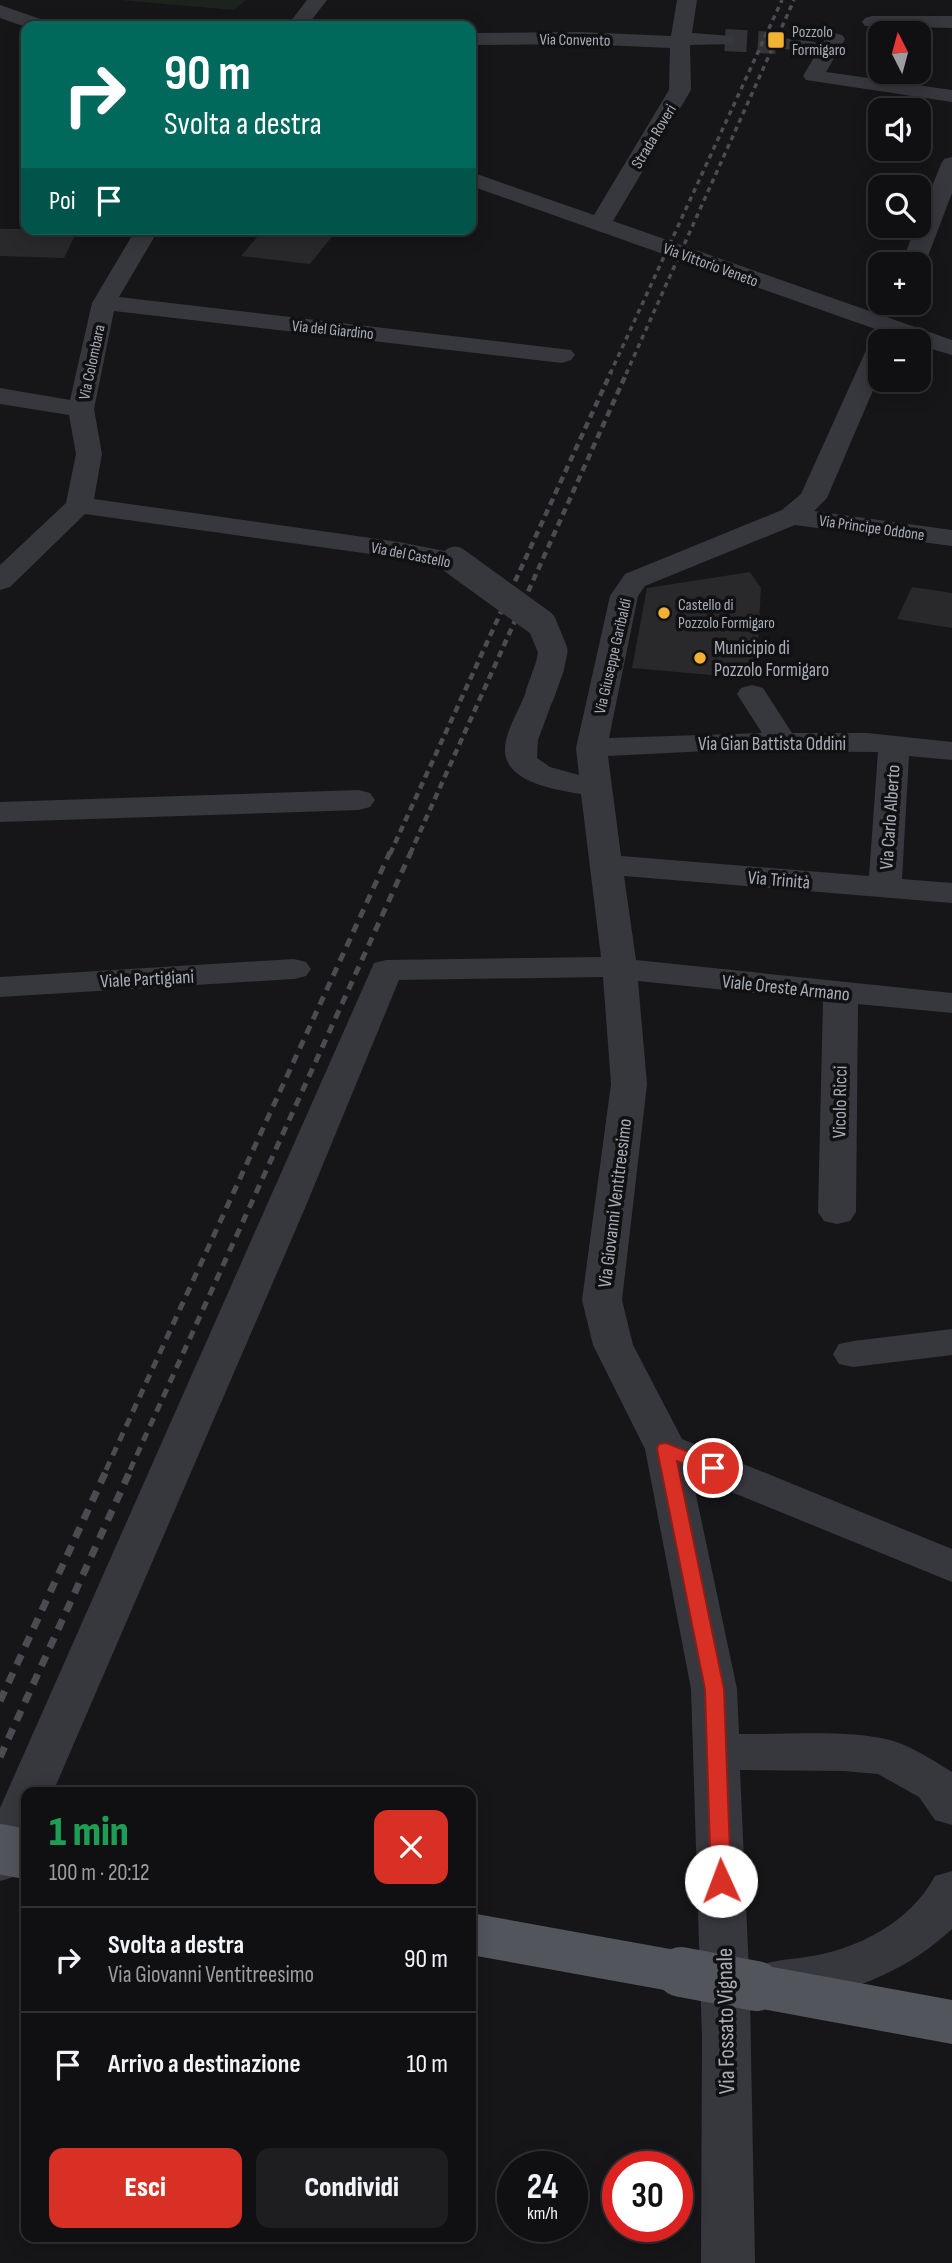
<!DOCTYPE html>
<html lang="it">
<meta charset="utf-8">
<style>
:root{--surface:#101012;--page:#1e1e20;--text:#f1f3f6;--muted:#9c9d9f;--line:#303032;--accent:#d93025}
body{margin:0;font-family:"Sofia Sans Condensed",sans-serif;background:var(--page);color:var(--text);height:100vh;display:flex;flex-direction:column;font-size:26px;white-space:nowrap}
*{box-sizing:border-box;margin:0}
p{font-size:23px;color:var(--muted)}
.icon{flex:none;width:38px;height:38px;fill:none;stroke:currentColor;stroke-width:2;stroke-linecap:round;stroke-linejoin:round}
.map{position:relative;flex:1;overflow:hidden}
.drawer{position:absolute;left:21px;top:1787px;width:455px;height:455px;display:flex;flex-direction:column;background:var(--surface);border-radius:14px;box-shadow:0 4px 18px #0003,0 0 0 2px var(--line)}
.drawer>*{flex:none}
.banner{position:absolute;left:21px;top:21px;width:455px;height:214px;border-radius:14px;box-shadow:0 4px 18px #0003,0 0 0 2px var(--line);background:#00695c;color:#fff;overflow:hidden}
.needle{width:46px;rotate:354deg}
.tools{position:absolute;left:868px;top:21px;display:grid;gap:14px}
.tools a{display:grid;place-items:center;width:63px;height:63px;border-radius:14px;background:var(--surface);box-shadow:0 4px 18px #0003,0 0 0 2px var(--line);font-size:35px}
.speed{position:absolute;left:497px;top:2151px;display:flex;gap:14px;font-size:35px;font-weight:700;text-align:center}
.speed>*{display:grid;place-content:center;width:91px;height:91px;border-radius:50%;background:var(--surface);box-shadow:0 4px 18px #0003,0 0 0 2px var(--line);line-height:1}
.speed small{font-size:18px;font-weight:400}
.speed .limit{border:10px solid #d22;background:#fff;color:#111}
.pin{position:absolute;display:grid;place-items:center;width:60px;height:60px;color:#fff;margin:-30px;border:4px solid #fff;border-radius:50%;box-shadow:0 2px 7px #0007}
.me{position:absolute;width:77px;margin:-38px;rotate:358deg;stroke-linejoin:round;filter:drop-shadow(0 0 5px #0008)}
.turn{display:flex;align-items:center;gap:24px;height:147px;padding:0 28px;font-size:32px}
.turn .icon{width:91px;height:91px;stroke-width:2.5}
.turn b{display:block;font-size:49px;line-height:60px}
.then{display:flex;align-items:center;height:66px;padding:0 28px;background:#0003;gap:14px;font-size:26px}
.round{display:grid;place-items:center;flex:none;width:74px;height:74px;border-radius:14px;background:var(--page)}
.head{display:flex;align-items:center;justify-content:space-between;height:119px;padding:0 28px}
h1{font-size:42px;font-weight:800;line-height:52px;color:#1e9e55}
.button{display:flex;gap:14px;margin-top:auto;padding:14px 28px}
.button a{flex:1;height:80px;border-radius:14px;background:var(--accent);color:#fff;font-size:28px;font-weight:800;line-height:80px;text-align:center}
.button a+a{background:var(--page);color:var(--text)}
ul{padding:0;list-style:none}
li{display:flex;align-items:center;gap:21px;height:105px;padding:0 28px;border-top:2px solid var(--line)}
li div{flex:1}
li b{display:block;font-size:26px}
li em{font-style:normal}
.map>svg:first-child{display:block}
.green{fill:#1c231d}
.building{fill:#29292c}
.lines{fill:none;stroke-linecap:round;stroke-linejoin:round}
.minor-tunnel{stroke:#333438;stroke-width:22;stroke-dasharray:22 11;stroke-linecap:butt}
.minor{fill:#37383d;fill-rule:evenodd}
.major{fill:#53555c;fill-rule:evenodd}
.rail-far3{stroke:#4a4c52;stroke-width:3.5;stroke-dasharray:5 4.5;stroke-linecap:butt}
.rail-far2{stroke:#4a4c52;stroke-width:4.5;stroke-dasharray:7 5;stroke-linecap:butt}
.rail-far1{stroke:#4a4c52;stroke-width:5;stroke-dasharray:9 7;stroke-linecap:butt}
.rail{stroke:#4a4c52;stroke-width:7;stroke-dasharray:11 9;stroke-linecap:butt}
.minor-bridge{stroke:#37383d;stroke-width:29}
.major-bridge{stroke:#53555c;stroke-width:50}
.route{fill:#d93025;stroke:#8d1f18;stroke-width:2}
.poi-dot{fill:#f2b134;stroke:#111113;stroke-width:2.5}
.labels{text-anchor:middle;stroke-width:7;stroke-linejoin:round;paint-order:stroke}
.far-poi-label{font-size:16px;fill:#a8adb8;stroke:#111113;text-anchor:start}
.far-street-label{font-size:16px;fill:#a8adb8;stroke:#111113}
.poi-label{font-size:19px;fill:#a8adb8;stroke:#111113;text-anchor:start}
.street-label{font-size:19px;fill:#a8adb8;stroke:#111113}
.near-street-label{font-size:23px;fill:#a8adb8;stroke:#111113}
</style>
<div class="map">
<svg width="952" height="2263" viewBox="0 0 952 2263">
<rect width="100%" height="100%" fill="#161618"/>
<path class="green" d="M120 0H246L234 10Z"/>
<path class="building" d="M0 229H78L64 258 0 256Z
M264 229H338L310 264 241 256Z
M750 572 761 588 756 679 632 668 647 588Z
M912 587 952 593V628L897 619Z"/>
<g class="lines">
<path class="minor-tunnel" d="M725 40 776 43"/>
<path class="minor" d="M307 0H327L307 26H287Z
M677 0H697L692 33 732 36 735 40 732 44 690 45 691 90 613 221 952 340V355L919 345V341H909L471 186V172L594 215 669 90 670 48 580 44 471 45V33L580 32 671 36Z
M0 5 49 22 52 26 26 27 0 18Z
M872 16H952V28L865 26 862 22 865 18Z
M835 33 842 35 845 39 826 72 952 90V102L806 80 803 76 825 39 828 35Z
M776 37 815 42 818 46 815 50 808 52 769 47 766 43 769 39Z
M952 157V193L925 264 919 270V264H901L941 164 944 159Z
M136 229H159L119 297 571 350 575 355 571 360 562 363 114 311 94 409 102 454 94 499 399 542 465 555 469 561 465 567 455 569 399 558 85 514 10 587 0 590V565L66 503 76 454 69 415 0 404V388L70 400 92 303Z
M880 339 889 341H880V374L827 498 814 511 952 530V546L795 525 645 586 638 596 609 738 762 733 737 694 741 688 752 685 763 688 792 733H867L952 742V760L909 756 902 879 952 883V903L624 876 636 960 952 993V1013L858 1004 856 1212 850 1221 837 1224 824 1221 818 1212 823 1000 638 981 647 1084 622 1300 633 1345 682 1439 952 1549V1582L692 1476 737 1689 739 1734C783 1735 848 1729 890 1740 911 1746 933 1760 952 1772V1825L935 1820 919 1797 878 1774 843 1771 740 1770 749 1972C763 1960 788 1960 806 1957 856 1950 910 1923 935 1876L952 1871V1929C910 1968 859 1990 803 1999 783 2002 769 2005 750 1999L755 2263H701L702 2037 691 1689 645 1449 593 1345 582 1300 611 1084 603 977 399 980 305 1208 53 1792H26V1856L17 1876 0 1881V1808L374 963 386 960 601 957 581 794C558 790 506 783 505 751 504 733 519 711 525 694L529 688 540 685 551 688 555 694 538 740 537 758 550 767 579 775 576 748 610 596 625 574 782 510 801 494 868 346 871 341ZM708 751 878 752 869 876 621 856 608 756Z
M359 790 370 793 375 800 370 807 359 810 0 822V802Z
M294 959 306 962 311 969 306 976 294 979 0 997V977Z
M952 1329V1355L853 1367 839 1364 833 1354 839 1344 853 1341Z"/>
<path class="major" d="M471 1913 681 1951 699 1957 707 1972 699 1987 681 1993 471 1955Z
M756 1964 952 2000V2044L756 2008 738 2001 730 1986 738 1971Z"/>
<path class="rail-far3" d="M610 374 782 0
M626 374 794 0"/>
<path class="rail-far2" d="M390 854 611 372
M410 854 627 372"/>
<path class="rail-far1" d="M106 1470 390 852
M130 1470 411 852"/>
<path class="rail" d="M0 1701 107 1469
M0 1757 131 1469"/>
<path class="minor-bridge" d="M455 561 542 624 553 651 550 666 540 694"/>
<path class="major-bridge" d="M0 1849 26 1854
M681 1972 756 1986"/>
</g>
<path class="route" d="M666 1443 720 1464 723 1468 720 1473 713 1475 677 1461 724 1689 731 1881 728 1887 721 1890 714 1887 711 1881 705 1689 657 1449 659 1444Z"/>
<g class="poi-dot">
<rect x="767" y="31" width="18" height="18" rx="3.5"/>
<circle cx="664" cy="613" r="7"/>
<circle cx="700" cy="658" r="7"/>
</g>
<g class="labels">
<g class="far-poi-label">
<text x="792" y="37">Pozzolo<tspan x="792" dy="18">Formigaro</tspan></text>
<text x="678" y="610">Castello di<tspan x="678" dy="18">Pozzolo Formigaro</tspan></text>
</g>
<g class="far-street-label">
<text transform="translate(575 39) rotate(1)" y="6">Via Convento</text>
<text transform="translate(653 136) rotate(-59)" y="6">Strada Roveri</text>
<text transform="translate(711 264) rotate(20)" y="6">Via Vittorio Veneto</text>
<text transform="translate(333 329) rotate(6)" y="6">Via del Giardino</text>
<text transform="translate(91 362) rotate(-78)" y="6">Via Colombara</text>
<text transform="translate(872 527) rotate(8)" y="6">Via Principe Oddone</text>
<text transform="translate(411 554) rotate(11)" y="6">Via del Castello</text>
<text transform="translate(612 656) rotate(-77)" y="6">Via Giuseppe Garibaldi</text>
</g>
<g class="poi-label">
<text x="714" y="654">Municipio di<tspan x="714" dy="22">Pozzolo Formigaro</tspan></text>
</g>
<g class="street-label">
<text x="772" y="750">Via Gian Battista Oddini</text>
<text transform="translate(889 817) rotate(-86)" y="7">Via Carlo Alberto</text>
<text transform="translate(779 879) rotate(5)" y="7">Via Trinità</text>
<text transform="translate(147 978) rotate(-3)" y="7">Viale Partigiani</text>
<text transform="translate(786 987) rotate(6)" y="7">Viale Oreste Armano</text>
<text transform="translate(839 1102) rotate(-89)" y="7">Vicolo Ricci</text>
<text transform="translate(614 1203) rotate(-83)" y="7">Via Giovanni Ventitreesimo</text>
</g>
<g class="near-street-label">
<text transform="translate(725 2021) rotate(-91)" y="8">Via Fossato Vignale</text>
</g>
</g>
</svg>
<div class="tools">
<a><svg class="needle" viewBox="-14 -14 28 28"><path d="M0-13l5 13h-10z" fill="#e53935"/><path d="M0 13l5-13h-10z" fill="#9c9d9f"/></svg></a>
<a><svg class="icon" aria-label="sound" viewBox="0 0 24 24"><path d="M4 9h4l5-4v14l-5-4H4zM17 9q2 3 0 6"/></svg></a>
<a><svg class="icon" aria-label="search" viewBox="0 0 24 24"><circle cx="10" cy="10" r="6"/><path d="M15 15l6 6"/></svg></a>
<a>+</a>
<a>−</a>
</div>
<div class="speed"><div>24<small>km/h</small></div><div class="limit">30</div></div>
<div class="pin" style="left:713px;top:1468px;background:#d93025"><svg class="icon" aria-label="arrive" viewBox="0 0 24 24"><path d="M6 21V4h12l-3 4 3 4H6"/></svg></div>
<svg class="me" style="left:721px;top:1881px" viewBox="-20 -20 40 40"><circle r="19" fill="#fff"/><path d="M0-13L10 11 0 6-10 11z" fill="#d93025"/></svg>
<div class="banner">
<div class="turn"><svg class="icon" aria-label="right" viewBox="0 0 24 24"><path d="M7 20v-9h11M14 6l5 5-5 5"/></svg><div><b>90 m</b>Svolta a destra</div></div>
<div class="then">Poi<svg class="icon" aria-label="arrive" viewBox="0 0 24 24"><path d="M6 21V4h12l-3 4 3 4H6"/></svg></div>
</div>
<section class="drawer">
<div class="head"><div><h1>1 min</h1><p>100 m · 20:12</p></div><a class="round" style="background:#d93025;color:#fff"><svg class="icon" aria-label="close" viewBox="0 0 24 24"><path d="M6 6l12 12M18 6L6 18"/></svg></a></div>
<ul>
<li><svg class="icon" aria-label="right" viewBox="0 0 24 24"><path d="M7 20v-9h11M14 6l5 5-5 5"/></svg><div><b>Svolta a destra</b><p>Via Giovanni Ventitreesimo</p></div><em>90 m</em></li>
<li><svg class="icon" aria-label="arrive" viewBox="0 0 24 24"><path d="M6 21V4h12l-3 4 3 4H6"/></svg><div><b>Arrivo a destinazione</b></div><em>10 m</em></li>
</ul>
<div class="button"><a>Esci</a><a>Condividi</a></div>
</section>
</div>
